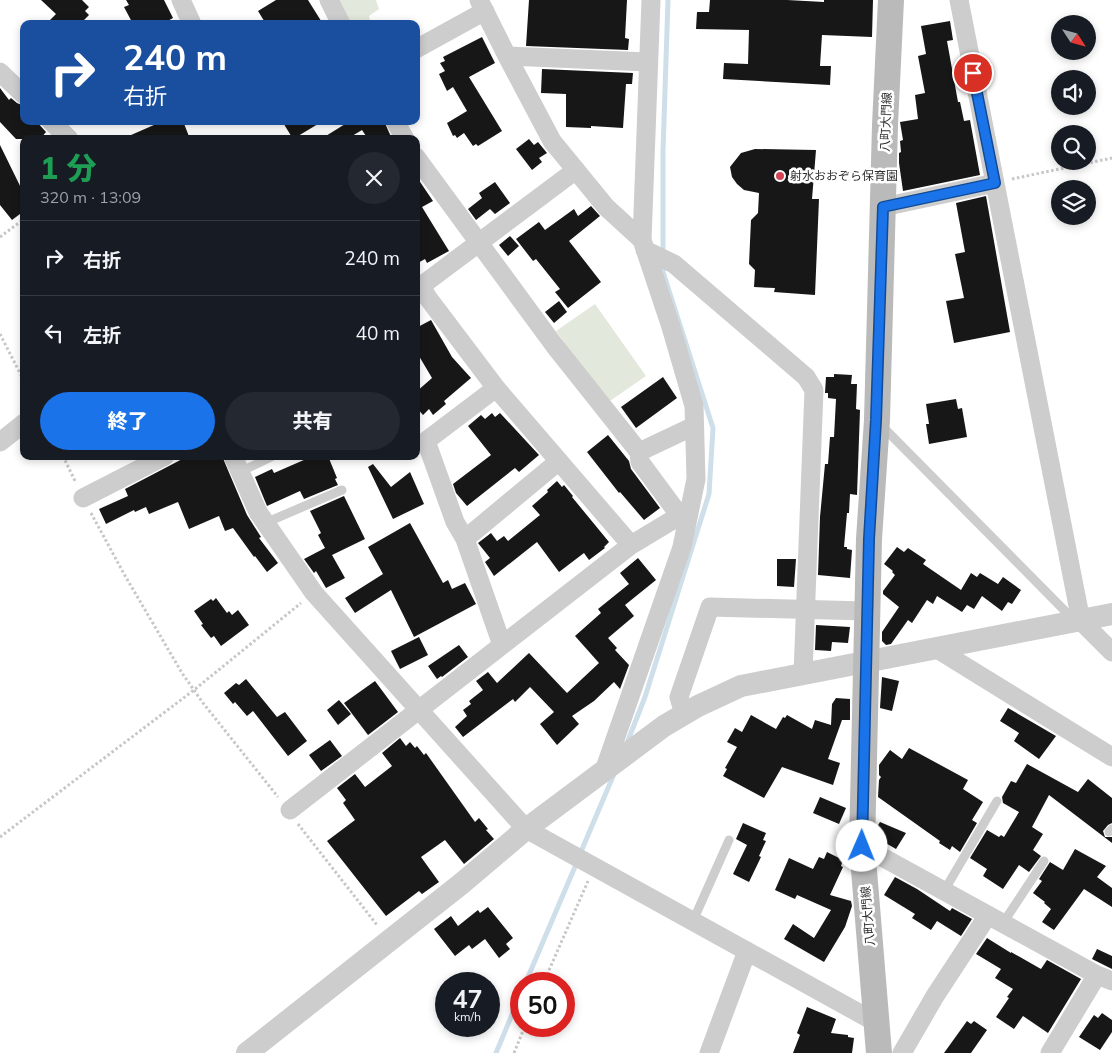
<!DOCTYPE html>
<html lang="ja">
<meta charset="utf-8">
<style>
:root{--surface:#171b24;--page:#242831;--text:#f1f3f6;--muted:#9ea1a6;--line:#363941;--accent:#1a73e8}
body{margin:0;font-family:Mulish,"Noto Sans JP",sans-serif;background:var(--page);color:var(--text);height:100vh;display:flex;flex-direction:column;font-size:19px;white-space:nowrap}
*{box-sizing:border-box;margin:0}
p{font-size:16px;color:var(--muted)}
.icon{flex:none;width:28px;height:28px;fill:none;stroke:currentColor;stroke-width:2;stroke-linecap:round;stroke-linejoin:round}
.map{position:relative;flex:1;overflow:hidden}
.drawer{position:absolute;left:20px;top:135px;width:400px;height:325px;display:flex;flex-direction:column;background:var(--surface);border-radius:10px;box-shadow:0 2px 8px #0003}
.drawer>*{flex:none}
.guide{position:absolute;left:20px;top:20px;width:400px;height:105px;border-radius:10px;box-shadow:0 2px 8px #0003;background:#1a4fa0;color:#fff;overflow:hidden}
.needle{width:32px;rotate:126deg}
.controls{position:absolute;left:1051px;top:15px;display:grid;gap:10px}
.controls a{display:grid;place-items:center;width:45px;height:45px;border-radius:50%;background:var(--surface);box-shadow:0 2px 8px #0003;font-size:25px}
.speed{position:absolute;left:435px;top:972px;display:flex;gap:10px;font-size:25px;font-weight:700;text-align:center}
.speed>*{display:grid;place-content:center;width:65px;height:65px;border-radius:50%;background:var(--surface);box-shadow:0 2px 8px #0003;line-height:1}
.speed small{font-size:12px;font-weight:400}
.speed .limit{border:8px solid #d22;background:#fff;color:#111}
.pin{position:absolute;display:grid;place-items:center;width:42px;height:42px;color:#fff;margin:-21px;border:2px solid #fff;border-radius:50%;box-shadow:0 1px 5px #0007}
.me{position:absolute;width:55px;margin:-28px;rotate:1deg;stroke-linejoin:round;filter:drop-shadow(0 0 4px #0008)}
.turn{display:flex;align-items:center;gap:18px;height:105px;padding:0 20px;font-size:22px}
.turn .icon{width:65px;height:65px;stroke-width:2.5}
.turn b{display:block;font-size:35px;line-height:42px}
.round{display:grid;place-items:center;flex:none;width:52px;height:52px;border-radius:26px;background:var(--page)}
.headline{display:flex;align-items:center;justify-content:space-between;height:85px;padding:0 20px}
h1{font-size:30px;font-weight:800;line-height:38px;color:#1e9e55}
.cta{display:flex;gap:10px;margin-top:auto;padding:10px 20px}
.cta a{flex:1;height:58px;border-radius:30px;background:var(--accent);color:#fff;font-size:20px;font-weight:800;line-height:58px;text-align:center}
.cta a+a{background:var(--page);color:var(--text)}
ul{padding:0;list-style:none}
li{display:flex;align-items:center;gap:15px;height:75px;padding:0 20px;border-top:1px solid var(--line)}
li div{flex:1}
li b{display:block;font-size:19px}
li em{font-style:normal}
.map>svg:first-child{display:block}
.green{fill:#e3e8dc}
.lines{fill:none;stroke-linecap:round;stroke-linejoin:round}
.stream{stroke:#cedfe9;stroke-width:5}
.building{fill:#171717}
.path{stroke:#c7c7c7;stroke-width:3;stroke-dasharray:2.5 2.5;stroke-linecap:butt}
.service{stroke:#cdcdcd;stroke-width:9}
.minor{stroke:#cdcdcd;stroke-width:19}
.tertiary{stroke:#cdcdcd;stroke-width:22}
.secondary{stroke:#bababa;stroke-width:26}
.route-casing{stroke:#114b97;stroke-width:12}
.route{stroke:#1a73e8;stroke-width:9}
.poi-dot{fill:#d34555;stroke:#fff;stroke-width:2}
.labels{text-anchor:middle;stroke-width:5;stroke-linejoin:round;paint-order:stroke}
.street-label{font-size:12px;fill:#303030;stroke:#fff}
.poi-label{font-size:12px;fill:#303030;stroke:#fff;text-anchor:start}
</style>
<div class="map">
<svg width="1112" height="1053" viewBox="0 0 1112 1053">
<rect width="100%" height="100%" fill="#fff"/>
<path class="green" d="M339 0H376L379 9 369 16 371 24H348Z
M595 304 646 376 607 403 556 331Z"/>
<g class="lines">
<path class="stream" d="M663 254V151L668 0
M627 743 645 697 709 494 713 428 663 272V263
M580 854 614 774
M525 984 577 862
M496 1053 521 993"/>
</g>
<path class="building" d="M41 0H82L89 7 85 11 89 15 80 24H46L56 14Z
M126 0H164L173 18 162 24H133L124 7 129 5Z
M276 0H308L323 24H266L258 11Z
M529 0H627L625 38 629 39 628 50 526 46Z
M710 0H787L824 2V0H873L872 37 822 35 820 66H831L830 85 723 79 724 63 748 64 749 30 696 29 697 12H709Z
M950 21 953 40 947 41 958 102H960L964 121 970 120 980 175 903 191 899 163V153L901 152 900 141 903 140 900 122 918 119 915 95 925 93 918 56 926 54 921 26Z
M482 37 495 63 469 77 502 131 478 146 476 144 473 146 464 133 457 138 455 135 453 136 447 123 467 111 453 87 447 91 439 74 445 71 440 63 445 61 443 57Z
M542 69 633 73 632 84H626L623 128 591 126V128L566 127V94L541 93Z
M0 88 9 100 11 98 17 103 24 106V121H36L46 132 40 139H16L0 122Z
M163 121H183L190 139H122Z
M282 121H323L293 139Z
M350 121H384L392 139H368L362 130 347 139H321Z
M529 139 534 145 538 142 547 153 539 158 542 162 532 170 516 149Z
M0 145 24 194V211L12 220 0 205Z
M755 149 816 150 812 199H819L815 295 774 292 775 288 754 287 755 270 749 264 751 220 758 213 759 193 744 190 737 184 732 177 730 167 741 153Z
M416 176 433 201 422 207 449 251 427 263 425 259 416 264Z
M495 182 510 203 495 214 490 209 476 220 468 209 482 198 479 193Z
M986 196 1010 332 954 343 946 301 964 298 955 254 965 252 956 203Z
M591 206 600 216 569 241 601 282 568 308 555 292 560 289 536 259 533 261 516 239 539 222 545 230 574 209 578 216Z
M510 236 519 246 508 256 499 245Z
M559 301 567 312 554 323 545 312Z
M431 320 452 357 471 378 444 401 446 404 433 415 429 409 423 415 416 407V392L432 378 416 351V328Z
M834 374 852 375 851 384H857L856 409 860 410 857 495 850 494 849 513H847L844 547H847V549L852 550 850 578 818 575 820 517 825 464H828L830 437H834L836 399 828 398V393H825L826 377H834Z
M663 377 677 398 636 428 621 407Z
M956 399 958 409 962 408 967 437 929 444 926 424H929L926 404Z
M492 413 495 417 500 413 539 455 519 472 515 468 467 506 456 493 453 484 491 455 468 426 481 415 485 419Z
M608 435 629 461 631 469 660 508 644 520 620 492 619 493 587 452Z
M188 456H222L247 515 261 537 259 538 278 563 267 572 255 556 254 557 233 528 225 531 219 516 189 529 178 502 149 514 146 507 135 512 134 510 106 524 99 509 128 496 125 489Z
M313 456H328L337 478 335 479 338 485 304 499 300 491 267 506 255 477 272 469 274 473Z
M373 464 391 487 410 472 424 504 393 519 368 467Z
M557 481 562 487 564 485 573 496 572 497 609 542 604 547 605 548 589 560 584 553 559 572 537 542 494 576 485 562 490 558 478 543 491 533 497 541 504 536 508 541 540 515 532 506 548 492 547 490Z
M344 496 365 539 332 555 345 578 326 588 316 571 314 573 304 559 325 548 318 535 321 533 310 511Z
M410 523 443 583 448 580 452 589 465 583 476 604 414 637 391 590 355 613 345 598 383 574 368 547Z
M897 547 904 552 908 548 926 560 923 564 961 590 971 573 977 577 980 573 998 584 1003 577 1021 590 1012 604 1008 602 1002 611 982 596 974 609 967 605 962 612 937 596 933 604 927 600 912 623 908 620 891 644 886 645 882 641V632L899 607 883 594V591L895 575 892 572 893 571 884 564Z
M638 558 656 580 625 605 634 616 608 638 617 648 615 650 629 665 620 689 614 682 594 701 572 716 579 724 557 745 540 724 554 712 530 687 515 702 513 699 463 737 455 727 467 716 463 710 471 704 469 701 483 690 476 681 488 672 497 683 529 653 567 693 599 663 575 636 601 613 598 609 629 584 620 573Z
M777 559H796L794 587 777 586Z
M216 598 227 613 229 611 232 615 238 610 249 625 221 646 214 636 211 638 201 625 203 624 194 611 211 599 213 601Z
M816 625 850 627 848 643 832 642 831 651 815 650Z
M419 637 428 655 400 669 391 651Z
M459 645 468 657 442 677 441 676 437 679 428 666Z
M882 677 899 681 892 711 880 708Z
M246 679 277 717 285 712 307 741 288 756 253 711 247 716 235 702 233 704 224 693 236 683 239 685Z
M375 681 398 712 368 735 344 703Z
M836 698 850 699V720H842L828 759 840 763 833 785 782 767 764 798 723 776 727 769 725 768 737 747 727 742 735 728 742 732 751 715 776 729 783 717 785 718 787 715 812 729 815 720 831 725 832 704Z
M339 700 351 714 338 725 327 710Z
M1008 708 1056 736 1039 759 1014 741 1019 733 1000 721Z
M400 738 406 746 410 742 415 748 417 746 424 755 426 753 475 822 479 818 488 829 486 830 494 839 464 864 445 840 421 857 439 882 422 894 419 891 386 916 327 841 355 820 343 803 346 800 337 788 355 774 365 787 392 766 382 753Z
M330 740 342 756 321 771 309 755Z
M909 748 968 780 963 789 983 802 972 820 977 823 960 852 952 846 950 850 939 843 940 841 878 797 879 780 881 777 879 775V765L890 750 902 759Z
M1027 764 1078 792 1088 779 1112 798V823L1108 825 1103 831 1105 837H1112V843L1049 795 1032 827 1043 834 1033 850 1041 856 1029 872 1019 865 1003 889 983 876 987 869 970 858 987 830 999 837 1001 835 1004 837 1019 812 1003 803 1002 797 1011 781 1016 783Z
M820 797 846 808 839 824 813 813Z
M880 822 906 833 896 849 877 838V827Z
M743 823 766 833 763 840 766 841 759 856 761 857 749 882 733 874 747 845 736 839Z
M1075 849 1106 866 1097 877 1112 888V907L1084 889 1054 930 1042 922 1051 909 1044 903 1045 902 1033 893 1042 881 1039 879 1050 862 1063 870Z
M827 852 843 860 841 866 843 867 830 895 851 901 852 906 845 927 824 962 784 939 793 924 814 938 831 910 797 895 795 899 775 890 789 858 813 869 819 857 824 859Z
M895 877 917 889 950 911 952 908 972 919 961 936 937 921 931 930 912 918 915 914 884 895Z
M488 907 513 938 506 944 510 949 499 958 485 939 472 949 469 945 455 956 434 929 451 916 458 926 478 910 480 913Z
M987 938 1011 953V952L1041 969 1047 960 1081 979 1048 1033 1023 1016 1014 1029 996 1017 1009 998 1007 997 1013 989 995 978 1001 969 976 954Z
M1097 949 1112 956V969L1092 959Z
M807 1007 836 1019 831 1033 848 1035V1037L854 1038 852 1053H793L800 1035 797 1033Z
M1102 1013 1112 1020V1032L1100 1050 1079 1037 1094 1015 1098 1018Z
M967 1021 971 1024 974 1021 987 1030 971 1053H944Z"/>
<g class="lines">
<path class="path" d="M1012 179 1112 158
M0 237 24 219
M0 334 24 381
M63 456 76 483
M91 513 124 574 182 673 203 703 278 797
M298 824 377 925
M0 837 194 690 301 603
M543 984 588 881
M514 1053 525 1026"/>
<path class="service" d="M882 426 1068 614 1075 617
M240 472 273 456
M265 523 342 490
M1109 832 1112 829
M944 891 997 801
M693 921 729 840
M1003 923 1044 861"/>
<path class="minor" d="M181 0 192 24
M329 0 341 24
M479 0 507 56 552 141 606 207 642 240 651 0
M959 0 1081 621 1112 652
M416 49 485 11
M507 56 648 62
M0 72 24 95
M51 121 69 139
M395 121 405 139
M416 157 554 345 639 452 640 462 680 516
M576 170 421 286 428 298 496 388 631 545
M883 207 995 183
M645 250 674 264 806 377 814 390 803 674
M496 388 426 441 455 522 465 539 502 645
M0 442 24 423
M639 452 694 426
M233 456 258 512 314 593 526 829 877 1023
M83 498 165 456
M465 539 559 461
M937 649 1112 757
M684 714 679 697 710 607 866 611
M604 771 682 547 696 479 694 406 671 327 642 240
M290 810 631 545 689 510
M862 846 1097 975 1112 981
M709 1053 747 951
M902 1053 935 996 988 915
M1050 1053 1097 975"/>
<path class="tertiary" d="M247 1053 461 884 526 829 664 726 698 706 741 686 1112 614"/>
<path class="secondary" d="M879 1053 862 846 869 539 877 420 885 125 891 0"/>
</g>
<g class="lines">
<g class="route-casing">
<path id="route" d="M862 846 869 539 876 420 883 207 995 183 973 73"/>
</g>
<use href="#route" class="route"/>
</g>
<circle class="poi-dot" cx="780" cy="176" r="5"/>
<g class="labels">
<g class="street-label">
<text transform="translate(886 122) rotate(-88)" y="4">八町大門線</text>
<text transform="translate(868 916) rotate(-95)" y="4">八町大門線</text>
</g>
<g class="poi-label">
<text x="790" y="180">射水おおぞら保育園</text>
</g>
</g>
</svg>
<div class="controls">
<a><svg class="needle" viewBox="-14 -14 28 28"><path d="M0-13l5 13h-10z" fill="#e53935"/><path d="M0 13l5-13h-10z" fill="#9ea1a6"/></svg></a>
<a><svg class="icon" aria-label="sound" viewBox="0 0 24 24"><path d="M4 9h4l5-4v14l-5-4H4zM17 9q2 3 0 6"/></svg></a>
<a><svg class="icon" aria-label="search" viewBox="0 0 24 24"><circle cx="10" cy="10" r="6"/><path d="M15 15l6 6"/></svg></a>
<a><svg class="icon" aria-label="layers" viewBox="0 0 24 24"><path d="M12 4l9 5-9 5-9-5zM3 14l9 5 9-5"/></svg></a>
</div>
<div class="speed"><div>47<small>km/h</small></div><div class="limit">50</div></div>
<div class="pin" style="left:973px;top:73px;background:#d93025"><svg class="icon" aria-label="arrive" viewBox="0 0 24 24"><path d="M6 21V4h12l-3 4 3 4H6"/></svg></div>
<svg class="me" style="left:862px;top:846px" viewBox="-20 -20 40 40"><circle r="19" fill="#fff"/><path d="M0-13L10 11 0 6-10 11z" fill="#1a73e8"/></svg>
<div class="guide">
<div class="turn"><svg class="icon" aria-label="right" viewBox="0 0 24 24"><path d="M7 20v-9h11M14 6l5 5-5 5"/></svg><div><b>240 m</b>右折</div></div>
</div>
<section class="drawer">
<div class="headline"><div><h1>1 分</h1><p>320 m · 13:09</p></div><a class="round"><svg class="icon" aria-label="close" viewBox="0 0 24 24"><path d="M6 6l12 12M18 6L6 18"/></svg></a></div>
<ul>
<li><svg class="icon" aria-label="right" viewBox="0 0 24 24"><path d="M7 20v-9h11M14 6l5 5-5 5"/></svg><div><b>右折</b></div><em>240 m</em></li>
<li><svg class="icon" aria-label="left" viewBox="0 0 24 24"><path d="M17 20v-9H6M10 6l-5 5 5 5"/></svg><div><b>左折</b></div><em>40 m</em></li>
</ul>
<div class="cta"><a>終了</a><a>共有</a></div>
</section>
</div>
